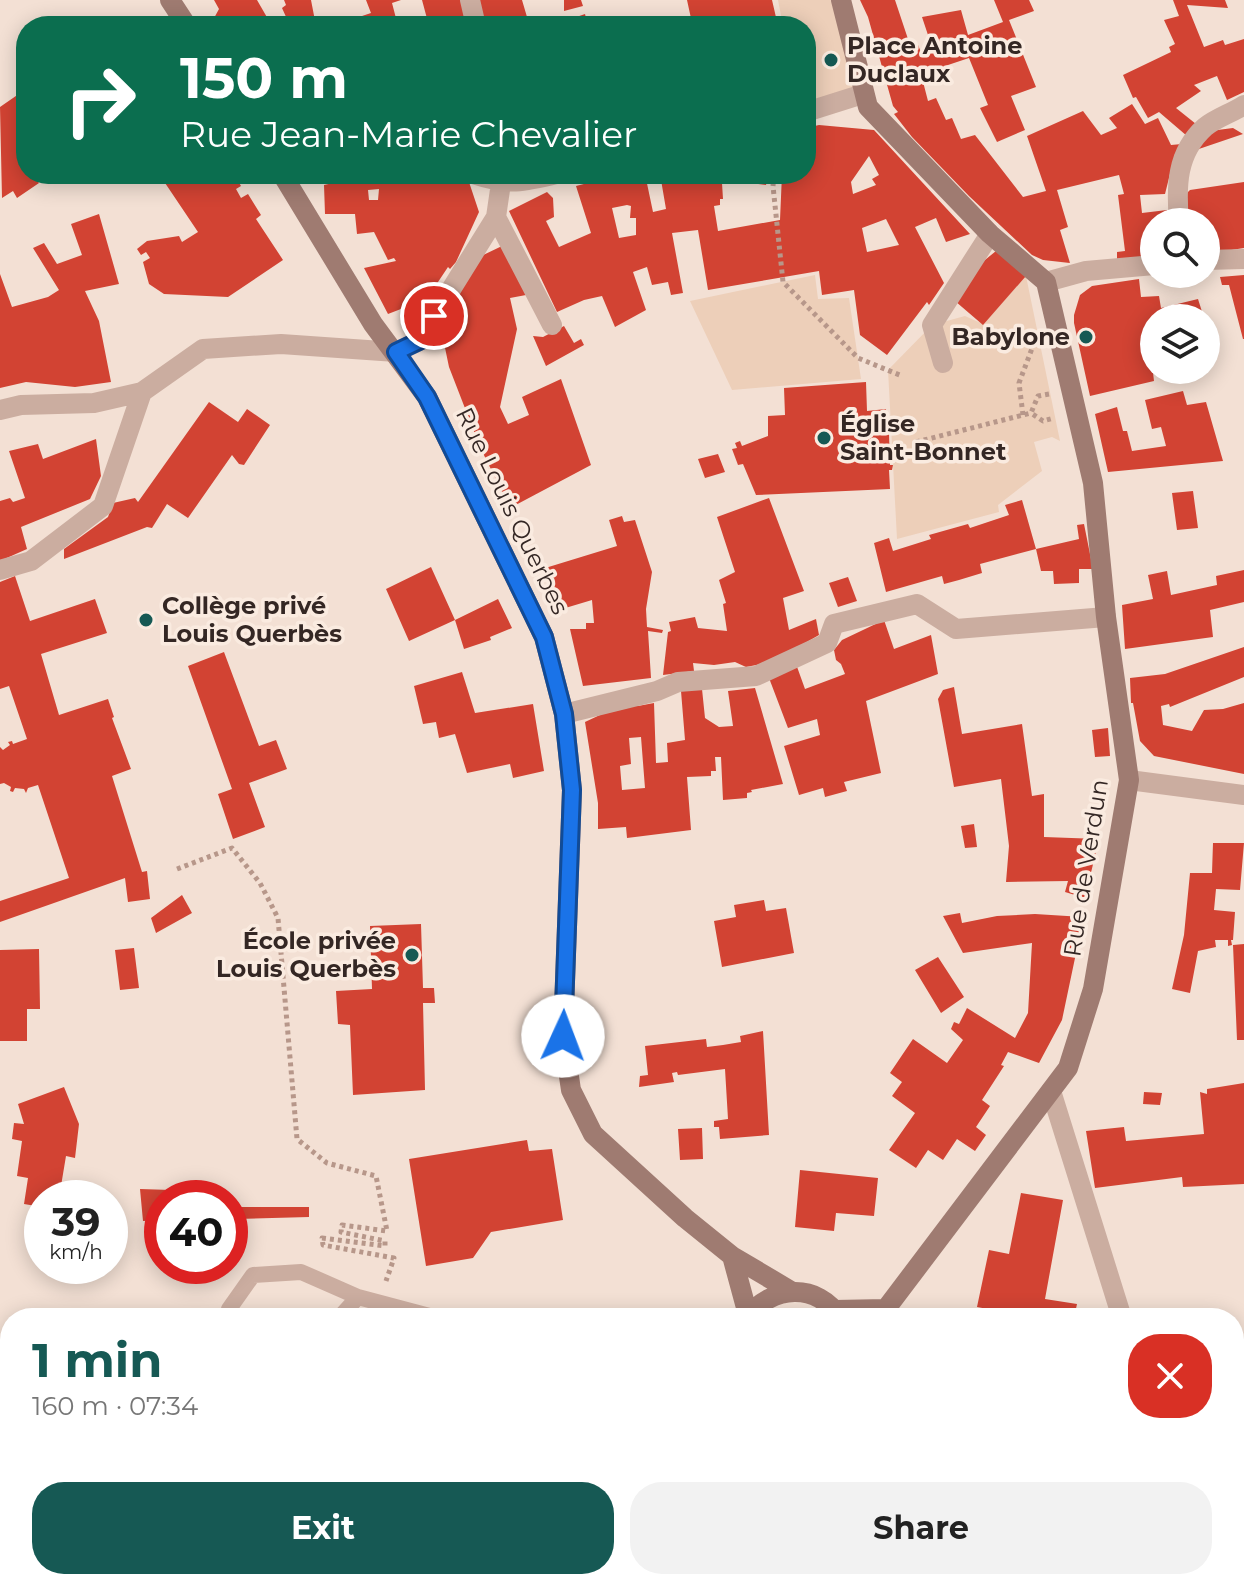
<!DOCTYPE html>
<meta charset="utf-8">
<style>
:root{--surface:#fff;--page:#f2f2f2;--text:#222;--muted:#767676;--accent:#165954}
body{margin:0;font-family:Montserrat,sans-serif;background:var(--page);color:var(--text);height:100vh;display:flex;flex-direction:column;font-size:30px;white-space:nowrap}
*{box-sizing:border-box;margin:0}
p{font-size:26px;color:var(--muted)}
.icon{flex:none;width:44px;height:44px;fill:none;stroke:currentColor;stroke-width:2;stroke-linecap:round;stroke-linejoin:round}
.map{position:relative;flex:1;overflow:hidden}
.details{position:absolute;left:0px;top:1308px;width:1244px;height:282px;display:flex;flex-direction:column;background:var(--surface);border-radius:32px 32px 0 0;box-shadow:0 4px 20px #0003}
.details>*{flex:none}
.guide{position:absolute;left:16px;top:16px;width:800px;height:168px;border-radius:32px;box-shadow:0 4px 20px #0003;background:#0b6e4f;color:#fff;overflow:hidden}
.fabs{position:absolute;left:1140px;top:208px;display:grid;gap:16px}
.fabs a{display:grid;place-items:center;width:80px;height:80px;border-radius:50%;background:var(--surface);box-shadow:0 4px 20px #0003;font-size:40px}
.speed{position:absolute;left:24px;top:1180px;display:flex;gap:16px;font-size:40px;font-weight:700;text-align:center}
.speed>*{display:grid;place-content:center;width:104px;height:104px;border-radius:50%;background:var(--surface);box-shadow:0 4px 20px #0003;line-height:1}
.speed small{font-size:20px;font-weight:400}
.speed .limit{border:12px solid #d22;background:#fff;color:#111}
.pin{position:absolute;display:grid;place-items:center;width:68px;height:68px;color:#fff;margin:-34px;border:4px solid #fff;border-radius:50%;box-shadow:0 2px 8px #0007}
.me{position:absolute;width:88px;margin:-44px;rotate:2deg;stroke-linejoin:round;filter:drop-shadow(0 0 6px #0008)}
.turn{display:flex;align-items:center;gap:28px;height:168px;padding:0 32px;font-size:36px}
.turn .icon{width:104px;height:104px;stroke-width:2.5}
.turn b{display:block;font-size:56px;line-height:68px}
.round{display:grid;place-items:center;flex:none;width:84px;height:84px;border-radius:32px;background:var(--page)}
.headline{display:flex;align-items:center;justify-content:space-between;height:136px;padding:0 32px}
h1{font-size:48px;font-weight:700;line-height:60px;color:var(--accent)}
.cta{display:flex;gap:16px;margin-top:auto;padding:16px 32px}
.cta a{flex:1;height:92px;border-radius:32px;background:var(--accent);color:#fff;font-size:32px;font-weight:700;line-height:92px;text-align:center}
.cta a+a{background:var(--page);color:var(--text)}
.map>svg:first-child{display:block}
.green{fill:#b9c293}
.plaza{fill:#edcfb9}
.building{fill:#d24333;fill-rule:evenodd}
.lines{fill:none;stroke-linecap:round;stroke-linejoin:round}
.path{stroke:#b7978a;stroke-width:5;stroke-dasharray:4 4;stroke-linecap:butt}
.lane{stroke:#cbada0;stroke-width:16}
.street{stroke:#cbada0;stroke-width:20}
.secondary{stroke:#9f7b71;stroke-width:20}
.route-casing{stroke:#114b97;stroke-width:20}
.route{stroke:#1a73e8;stroke-width:14}
.poi-dot{fill:#165954;stroke:#faebe0;stroke-width:3}
.labels{text-anchor:middle;stroke-width:7;stroke-linejoin:round;paint-order:stroke}
.poi-label{font-size:24px;font-weight:bold;fill:#342724;stroke:#faebe0;text-anchor:start}
.street-label{font-size:24px;fill:#342724;stroke:#faebe0}
</style>
<div class="map">
<svg width="1244" height="1589" viewBox="0 0 1244 1589">
<rect width="100%" height="100%" fill="#f3e0d4"/>
<path class="green" d="M0 1557H10V1580H146L149 1589H0Z"/>
<path class="plaza" d="M778 0H841L863 94 806 112V26H783Z
M815 275 818 299 849 298 861 379 732 390 690 301Z
M1026 276 1060 441 1052 437 1034 442 1042 471 998 505 999 512 897 539 888 370 932 325 965 316 983 324Z"/>
<path class="building" d="M214 0H257L272 26H218L213 20 219 9Z
M284 0H311L316 26H275L287 19 282 8 286 5Z
M366 0H401L392 3 398 26H359L356 18 371 13Z
M422 0H461L468 26H429Z
M479 0H522L527 17 500 26H484Z
M564 0H581L583 6 564 11Z
M687 0H772L778 26H684L692 23Z
M860 0H895L910 45H918L921 52 932 47 922 17 961 10 968 35 1003 22 994 0H1029L1034 11 1009 20 1036 87 1011 96 1025 130 997 142 980 108 988 105 969 58 921 74 928 101 936 98 946 120 952 118 961 139 975 135 1023 197 1046 191 1027 136 1083 111 1101 135 1117 128 1109 118 1132 104 1145 124 1158 118 1171 145 1182 144 1175 154 1165 194 1140 195 1142 213 1167 210 1168 222H1154V256L1117 261V252L1125 251 1118 195 1124 194 1119 175 1057 190 1068 227 1060 230 1070 263 1043 260 1032 255 969 196 912 137 894 114 898 112 893 106 868 17Z
M1173 0H1225L1228 8 1187 5 1204 47 1223 40 1225 45 1244 39V92L1227 100 1217 76 1194 85 1201 91 1176 108 1196 124 1187 136 1159 112 1148 118 1136 97 1133 98 1123 75 1171 52 1169 47 1175 44 1164 20 1179 16Z
M585 14 588 26H566L565 21Z
M26 89V174H39L34 177 39 183 17 198 13 191 2 198 0 107Z
M819 125 874 130 970 234 946 242 936 218 915 227 944 283 929 305 927 302 887 355 860 335 854 290 822 295 819 271 708 290 698 230 672 233 683 293 671 295 668 282 652 285 647 267 633 272 646 310 615 327 602 296 584 300 557 312 509 211 547 192 553 198 554 217 546 221 559 247 591 233 576 186 623 174H645L653 212 666 209 660 174H768L766 185 735 181 722 183 723 199H720V205L714 206 718 231 780 220 782 174H806V128ZM869 156 879 175 872 179 876 185 853 194 851 182ZM627 205 631 206 630 218H636V235L619 238 612 208ZM886 219 899 245 867 252 862 228Z
M1233 128 1243 134 1193 151 1210 131Z
M159 174H234L241 186 236 189 241 198 248 194 261 215 256 219 283 260 228 297 164 294 149 284 143 262 150 258 146 252 141 255 137 249 147 241 179 236 182 242 198 232Z
M334 174H451L468 179 479 212 456 262 450 269 448 267 432 291 419 302 388 314 364 268 396 261 394 258 388 260 374 232 357 234 355 214H325L324 185 333 183ZM379 189 378 200H369L368 190Z
M1244 182V248L1206 254V222H1187V193L1190 190Z
M99 214 119 284 85 291 99 321 111 382 75 387 26 382 0 388V274L12 307 48 297 59 290 33 248 44 243 57 264 82 255 71 224Z
M502 246 526 295 510 298 517 329 500 407 508 424 529 415 522 397 561 379 591 465 510 508 480 447 449 367 444 343 446 314 477 258Z
M996 251 1026 276 983 325 955 301 980 264Z
M1244 275V339H1243L1229 285H1222L1220 277Z
M1139 279 1141 297 1159 296 1161 308 1198 299 1204 318H1154V330L1148 331 1154 381 1090 396 1074 323V315L1080 295 1092 286Z
M564 326 574 343 581 339 584 345 546 366 533 336 543 337Z
M866 382 867 411 886 409 887 430H891L889 434 890 465H893L892 470H889L890 489 756 495 743 464 738 465 732 449 737 448 735 443 740 441 742 446 768 436V416L785 415 784 388Z
M1183 391 1187 405 1206 402 1223 461 1108 472 1095 414 1117 407 1123 431H1127L1132 451 1166 446 1161 427 1152 429 1145 400Z
M209 402 238 422 247 409 270 425 244 465 239 464 232 455 188 518 167 504 152 528 147 527 64 559V549L108 517 113 503 135 498 138 502Z
M96 439 101 476 90 499 21 527 27 549 0 561V501L10 498 13 502 25 498 9 451 38 444 43 459Z
M718 454 725 472 705 478 698 459Z
M1193 491 1198 528 1177 530 1172 493Z
M769 498 804 591 783 598 789 630 816 619 819 635 772 662 746 667 735 662 714 665 693 663 694 671 663 675 668 632 671 631 669 622 695 617 698 628 727 631 723 604 726 603 719 580 735 572 717 517Z
M1022 500 1036 549 980 564 982 573 959 580 944 584 942 576 886 592 874 543 889 538 893 551 931 539 929 535 968 524 970 528 1009 515 1005 505Z
M622 516 624 522 635 520 652 572 646 609 647 627 663 630 662 633 648 631 651 678 583 686 570 629H586V623H594L592 600 562 609 542 569 617 546 609 520Z
M1084 524 1093 569H1079V583L1054 584 1053 571H1041L1036 549 1079 539 1077 525Z
M431 567 455 620 409 641 386 589Z
M1244 570V602L1210 610 1213 637 1125 649 1122 605 1153 599 1148 575 1167 571 1171 595 1217 585 1216 576Z
M15 576 30 621 95 599 107 633 41 654 59 715 108 699 114 717 112 718 131 769 112 776 142 872 147 871 150 899 128 902 125 878 0 922V901L69 878 38 785 28 788 26 793 24 789 15 788 13 792 10 791 11 787 4 783 0 784V747L3 750 10 745 8 742 12 741 13 744 27 739 9 686 0 689V582Z
M848 577 857 601 838 607 829 583Z
M498 599 512 628 490 637 491 640 464 649 455 620Z
M884 620 894 649 931 635 938 674 866 701 881 773 844 782 847 791 825 797 823 788 799 795 784 746 820 735 817 719 788 728 769 678 796 664 805 689 845 674 841 664 836 660 834 650 842 640Z
M1244 647V677L1170 707 1169 704 1161 706 1163 725 1192 731 1204 710 1223 709 1244 703V774L1154 756 1140 741 1133 703H1131L1130 678 1165 674Z
M224 652 259 746 276 740 287 769 249 783 265 827 233 839 218 794 232 789 188 666Z
M462 672 475 713 533 704 544 771 513 778 510 764 467 773 455 734 439 738 436 722 423 724 414 686Z
M954 687 962 734 1022 724 1032 796 1044 794V837L1099 839 1085 898 1065 892 1068 881 1006 882 1009 846 1001 779 954 787 938 699 943 690Z
M755 688 783 784 751 790 752 792 747 793V798L723 800 721 757H715L716 771H711V776L687 777 691 830 627 838 626 827 598 829V803L585 722 619 706H638L654 703 656 763 668 762 667 743 685 740 681 691 702 689 705 718 719 727 733 726 728 691ZM641 737 645 788 622 790 620 766 631 764 629 738Z
M1108 728 1110 756 1095 757 1092 730Z
M974 824 977 847 965 848 961 826Z
M1213 843H1244L1240 890 1216 889 1214 910 1235 912 1233 940H1231L1232 945 1228 946V940H1215L1216 947 1198 951 1190 993 1172 989 1184 935 1190 873H1212Z
M182 895 192 913 156 933 151 918Z
M764 900 766 911 786 908 794 953 722 967 714 921 736 917 734 905Z
M960 913 962 923 997 916 1035 914 1083 917V920L1062 1020 1039 1063 1008 1052 1001 1065 1004 1066 982 1100 990 1106 976 1127 986 1135 975 1151 957 1139 943 1160 928 1150 916 1168 889 1150 915 1113 892 1096 902 1082 890 1073 913 1039 947 1063 963 1040 951 1029 954 1022 959 1024 967 1008 1015 1038 1028 1013 1032 943 963 953 943 916Z
M421 924 423 988H434L435 1003H423L425 1090 353 1095 350 1025 338 1024 336 991 372 989 370 926Z
M1244 944V1040H1237L1233 945Z
M134 948 139 988 120 990 115 950Z
M39 949 40 1009H27V1041H0V950Z
M938 957 964 997 941 1013 915 970Z
M763 1031 769 1135 720 1139 719 1127H714V1121L728 1119 725 1069 678 1075 677 1072 672 1073 674 1082 639 1087 640 1076 648 1075 645 1046 706 1039 707 1047 723 1045 741 1042 740 1036Z
M1244 1083V1184L1183 1187 1182 1177 1095 1188 1086 1131 1124 1127 1126 1141 1204 1134 1200 1092 1207 1094V1089Z
M64 1087 79 1124 75 1158 66 1156 59 1198H42V1207L24 1204 28 1178 17 1176 22 1141 12 1139 14 1123 24 1124 18 1104Z
M1144 1092 1162 1093 1160 1105 1143 1104Z
M702 1128 703 1159 680 1160 678 1129Z
M527 1140 529 1151 552 1149 563 1220 491 1232 473 1258 426 1266 409 1159Z
M800 1170 878 1178 874 1216 836 1213 834 1231 795 1227Z
M140 1189 171 1190 172 1198H162V1220L143 1221Z
M1021 1193 1063 1200 1045 1299 1077 1304 1074 1318H1036L977 1307 989 1250 1009 1254Z
M237 1207H309V1217L235 1219Z
M0 1410 8 1411 10 1414 8 1422 0 1430Z"/>
<g class="lines">
<path class="path" d="M774 174 773 186 783 282 858 358 902 376
M1049 394 1038 396 1031 413 1043 421 1054 418
M1023 415 1019 383 1034 343
M916 442 1031 413
M177 869 232 848 260 883 278 918 297 1139 327 1163 376 1176 387 1231 342 1225 341 1232 385 1241V1246L322 1238 323 1245 394 1258 386 1281
M1175 1589 1176 1580"/>
<path class="lane" d="M228 1318 229 1309 253 1275 301 1272 358 1297 437 1318
M339 1318 358 1297
M559 1580 586 1589
M248 1589 250 1580"/>
<path class="street" d="M470 0 476 26
M806 112 863 94
M473 174C509 186 521 182 557 174
M496 217 552 325
M1179 222C1176 187 1176 153 1205 127 1216 118 1232 113 1244 105
M1206 260 1244 259
M1046 282 1086 271 1154 265
M943 363 932 325 990 234
M0 410 21 405 94 403 142 392 203 349 281 344 396 352 419 341 496 217 501 183
M0 570 31 561 103 506 142 392
M564 714 657 691 678 682 756 676 827 643 834 624 917 604 956 629 1106 617
M1129 780 1244 795
M1051 1091 1122 1318"/>
<path class="secondary" d="M170 0 187 26
M841 0 868 107 990 234 1046 282 1093 483 1106 617 1129 780 1093 989 1068 1068 879 1318
M282 174 373 324 427 397 544 637 564 714 572 790 563 1036 571 1090 593 1134 685 1218 732 1256 791 1291
M732 1256 748 1315
M835 1310 886 1309
M747 1318C771 1285 818 1282 840 1318
M822 1589 823 1580"/>
</g>
<g class="lines">
<g class="route-casing">
<path id="route" d="M434 316 419 341 396 352 427 397 544 637 564 714 572 790 563 1036"/>
</g>
<use href="#route" class="route"/>
</g>
<g class="poi-dot">
<circle cx="831" cy="60" r="8"/>
<circle cx="1086" cy="337" r="8"/>
<circle cx="824" cy="438" r="8"/>
<circle cx="146" cy="620" r="8"/>
<circle cx="412" cy="955" r="8"/>
</g>
<g class="labels">
<g class="poi-label">
<text x="847" y="54">Place Antoine<tspan x="847" dy="28">Duclaux</tspan></text>
<text x="1070" y="345" text-anchor="end">Babylone</text>
<text x="840" y="432">Église<tspan x="840" dy="28">Saint-Bonnet</tspan></text>
<text x="162" y="614">Collège privé<tspan x="162" dy="28">Louis Querbès</tspan></text>
<text x="396" y="949" text-anchor="end">École privée<tspan x="396" dy="28">Louis Querbès</tspan></text>
</g>
<g class="street-label">
<text transform="translate(512 511) rotate(64)" y="8">Rue Louis Querbes</text>
<text transform="translate(1086 868) rotate(-81)" y="8">Rue de Verdun</text>
</g>
</g>
</svg>
<div class="fabs">
<a><svg class="icon" aria-label="search" viewBox="0 0 24 24"><circle cx="10" cy="10" r="6"/><path d="M15 15l6 6"/></svg></a>
<a><svg class="icon" aria-label="layers" viewBox="0 0 24 24"><path d="M12 4l9 5-9 5-9-5zM3 14l9 5 9-5"/></svg></a>
</div>
<div class="speed"><div>39<small>km/h</small></div><div class="limit">40</div></div>
<div class="pin" style="left:434px;top:316px;background:#d93025"><svg class="icon" aria-label="arrive" viewBox="0 0 24 24"><path d="M6 21V4h12l-3 4 3 4H6"/></svg></div>
<svg class="me" style="left:563px;top:1036px" viewBox="-20 -20 40 40"><circle r="19" fill="#fff"/><path d="M0-13L10 11 0 6-10 11z" fill="#1a73e8"/></svg>
<div class="guide">
<div class="turn"><svg class="icon" aria-label="right" viewBox="0 0 24 24"><path d="M7 20v-9h11M14 6l5 5-5 5"/></svg><div><b>150 m</b>Rue Jean-Marie Chevalier</div></div>
</div>
<section class="details">
<div class="headline"><div><h1>1 min</h1><p>160 m · 07:34</p></div><a class="round" style="background:#d93025;color:#fff"><svg class="icon" aria-label="close" viewBox="0 0 24 24"><path d="M6 6l12 12M18 6L6 18"/></svg></a></div>
<div class="cta"><a>Exit</a><a>Share</a></div>
</section>
</div>
